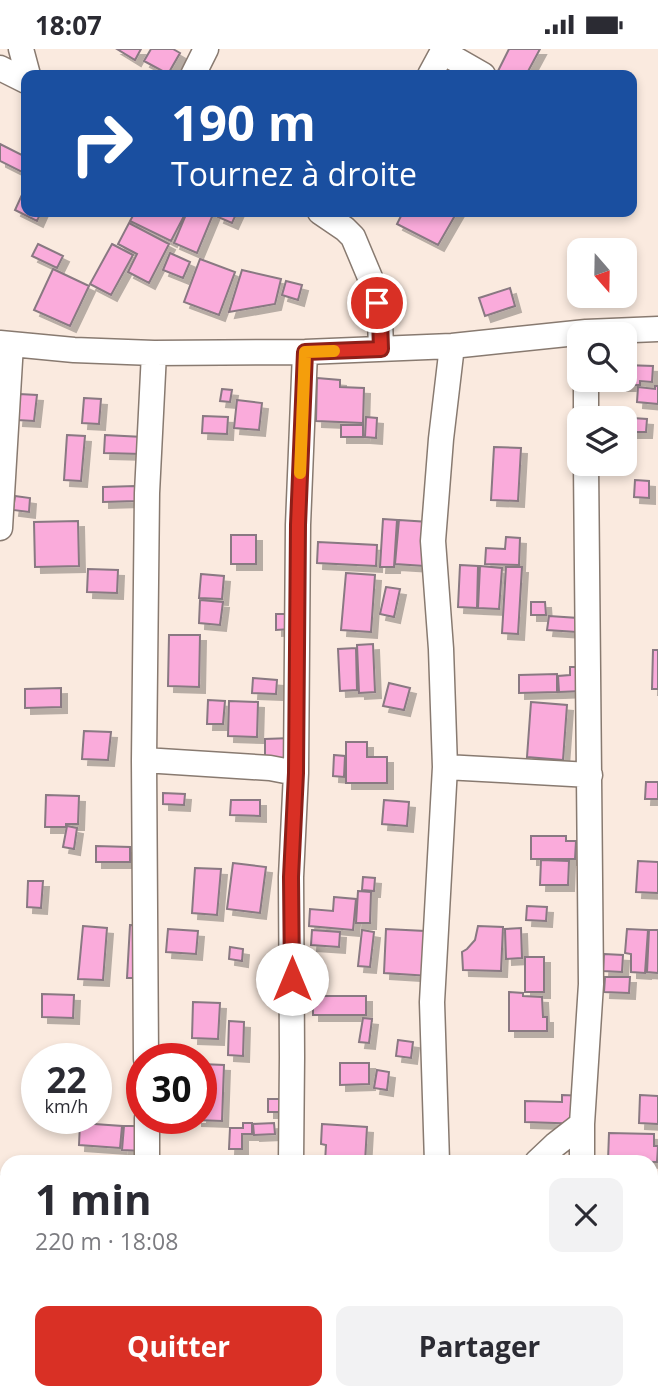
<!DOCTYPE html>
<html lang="fr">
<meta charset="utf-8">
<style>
:root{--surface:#fff;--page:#f2f2f3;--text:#2b2b33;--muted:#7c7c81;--accent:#d93025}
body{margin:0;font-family:"Open Sans",sans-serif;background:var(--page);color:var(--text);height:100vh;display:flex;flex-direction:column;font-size:26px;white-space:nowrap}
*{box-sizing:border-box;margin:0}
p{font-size:23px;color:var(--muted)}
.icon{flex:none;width:38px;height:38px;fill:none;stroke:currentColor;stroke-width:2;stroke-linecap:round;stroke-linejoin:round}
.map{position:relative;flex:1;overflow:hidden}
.panel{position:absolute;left:0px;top:1106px;width:658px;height:245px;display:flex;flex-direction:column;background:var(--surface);border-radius:21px 21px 0 0;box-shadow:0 4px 10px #0003}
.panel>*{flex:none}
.banner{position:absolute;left:21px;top:21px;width:616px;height:147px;border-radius:14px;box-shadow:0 4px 10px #0003;background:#1a4fa0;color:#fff;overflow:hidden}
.needle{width:46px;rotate:160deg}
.fabs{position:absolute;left:567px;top:189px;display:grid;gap:14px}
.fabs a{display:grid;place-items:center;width:70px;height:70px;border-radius:14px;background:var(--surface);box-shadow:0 4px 10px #0003;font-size:35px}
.speed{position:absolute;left:21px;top:994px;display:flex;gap:14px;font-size:35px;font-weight:700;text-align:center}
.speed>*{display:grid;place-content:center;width:91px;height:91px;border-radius:50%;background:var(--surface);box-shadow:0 4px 10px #0003;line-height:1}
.speed small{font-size:18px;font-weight:400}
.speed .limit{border:10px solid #d22;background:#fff;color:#111}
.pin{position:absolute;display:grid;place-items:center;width:60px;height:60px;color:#fff;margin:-30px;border:4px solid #fff;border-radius:50%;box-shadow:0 2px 7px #0007}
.me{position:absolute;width:77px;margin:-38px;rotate:0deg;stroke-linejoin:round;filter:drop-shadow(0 0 5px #0008)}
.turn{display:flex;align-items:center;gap:24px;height:147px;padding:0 35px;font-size:32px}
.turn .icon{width:91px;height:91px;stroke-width:2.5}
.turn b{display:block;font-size:49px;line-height:60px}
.round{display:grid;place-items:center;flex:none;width:74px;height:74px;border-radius:14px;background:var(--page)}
.headline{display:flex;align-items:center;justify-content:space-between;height:119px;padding:0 35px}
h1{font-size:42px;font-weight:700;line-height:52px}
.button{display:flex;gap:14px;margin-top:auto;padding:14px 35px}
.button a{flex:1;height:80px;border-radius:14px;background:var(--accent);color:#fff;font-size:28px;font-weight:700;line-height:80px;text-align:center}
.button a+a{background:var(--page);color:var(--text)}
.status{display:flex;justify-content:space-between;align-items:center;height:49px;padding:0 35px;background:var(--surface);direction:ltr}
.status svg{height:19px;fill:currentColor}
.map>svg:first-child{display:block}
.building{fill:#faabdb;stroke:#897982;stroke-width:2;filter:url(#shadow)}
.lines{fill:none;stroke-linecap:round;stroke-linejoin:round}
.minor-casing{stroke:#887a70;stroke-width:27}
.minor{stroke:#fff;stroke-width:24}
.route-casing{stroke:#8d1f18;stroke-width:18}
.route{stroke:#d93025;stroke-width:12}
.slow{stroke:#f59e0b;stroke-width:12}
</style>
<div class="status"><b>18:07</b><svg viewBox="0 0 49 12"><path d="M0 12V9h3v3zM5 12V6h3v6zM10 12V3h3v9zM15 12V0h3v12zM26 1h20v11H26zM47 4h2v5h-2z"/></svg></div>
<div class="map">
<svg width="658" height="1351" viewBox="0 0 658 1351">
<defs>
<filter id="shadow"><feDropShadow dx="6" dy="6" stdDeviation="0" flood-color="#0004"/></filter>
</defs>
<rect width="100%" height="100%" fill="#faeadf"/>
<path class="building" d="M117 0H141L135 11Z
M151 0H173L180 4 168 25 144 12Z
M509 0H540L526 26H496Z
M0 95 26 108V125L0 112Z
M26 137V163H41L37 172 15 161Z
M135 163H159L164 165 165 163H175L184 167 171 192 130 172Z
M187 163H214L197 204 174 194Z
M220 163H237L232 174 218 168Z
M403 163H457L438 196 397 175Z
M129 174 169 195 149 234 128 223 137 205 118 195Z
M38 195 63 207 57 219 32 207Z
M112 195 133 206 111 246 90 235Z
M170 204 190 213 183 229 163 221Z
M200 210 235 223 219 266 184 253Z
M53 220 89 237 70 277 34 261Z
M242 221 281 230 275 255 229 263Z
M286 232 302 236 298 251 282 246Z
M510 239 515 257 485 267 479 249Z
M625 316 653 317 652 333 640 332V336H621L622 331H625Z
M317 329 340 331V338L364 339 363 374 316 372Z
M655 337H658V355L637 353 638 338 655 340Z
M222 340 232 341 230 353 220 352Z
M19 345 37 346 34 372 17 371Z
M84 349 101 350 99 375 82 374Z
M237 351 262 354 259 381 234 379Z
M203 367 228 368 227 385 202 384Z
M366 368 377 369 376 389 365 388Z
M632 369 647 370 646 383H631Z
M341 376H363V388H341Z
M67 386 85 387 81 432 64 431Z
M105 386 143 388 142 405 104 404Z
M494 398 521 399 518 452 491 451Z
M635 431 649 432V449L634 448Z
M135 437V452L103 453V438Z
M15 447 30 449 29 463 13 461Z
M383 470 397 471 394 518H380Z
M399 471 429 473 425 517 395 515Z
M78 472 79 517 35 518 34 473Z
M231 486H256V515H231Z
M506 488 520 489 519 516 485 515 486 499 505 500Z
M318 493 377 496 376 517 317 514Z
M460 516 478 517 477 559 458 558Z
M480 517 502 519 499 560 478 559Z
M506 518H522L518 585 502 584Z
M88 520 118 521 117 544 87 543Z
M346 524 375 526 371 583 341 581Z
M201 525 224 527 222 550 199 549Z
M386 538 400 540 394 568 380 565Z
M200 551 223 553 220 576 199 574Z
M531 553H545L546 566H531Z
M276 565H291V580L276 581Z
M549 567 578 569 577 583 547 581Z
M169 586H200L199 638 168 637Z
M373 595 375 643 359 644 357 596Z
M356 599 357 641 340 642 338 600Z
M653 601H658V640H652Z
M570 618H580L582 642 559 643 558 627 570 626Z
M557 625V643L519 644V626Z
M253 629 277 631 276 645 252 644Z
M389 634 410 639 404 661 383 657Z
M61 639V658L25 659V640Z
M208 651 225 652 223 675H207Z
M229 652 258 653 257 688 228 687Z
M531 653 567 656 563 711 527 708Z
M84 682 111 683 108 711 82 710Z
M291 689 292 709 265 710V690Z
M346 693H367V708H387V734H346Z
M334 706 345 707 344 728 333 727Z
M646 733H658V750H645Z
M163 744 185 745 184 756 163 755Z
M46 746 79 747 78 775H66V778H45Z
M231 751H260V767L230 766Z
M384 751 409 753 407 777 382 775Z
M67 777 77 779 74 800 63 798Z
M531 787H566V792H576L575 810H531Z
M96 797 130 798V813H96Z
M541 811 569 812 568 836H540Z
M638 812 658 813V844L636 843Z
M233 814 266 818 260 864 227 860Z
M195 819 221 820 217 866 192 864Z
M363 828 375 829 374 842 362 841Z
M28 832H43L41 859 27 858Z
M358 842 371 843 370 874H356Z
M334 848 356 850 353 881 309 877 310 860 333 862Z
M527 857 547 858 546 872 526 871Z
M130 876 146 877 143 929H127Z
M83 877 107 879 103 931 78 930Z
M478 877 503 878 501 922 463 921 462 903 467 900 475 891Z
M521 879 522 909 506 910 505 880Z
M168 880 198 882 196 905 166 903Z
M386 880 425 882 430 927 384 924Z
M627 880 648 881 645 924 631 923V905L625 904Z
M312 881 340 883 339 898 311 896Z
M362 881 374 883 370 918 358 917Z
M649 881H658V924L647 923Z
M230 898 243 900 242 912 229 910Z
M604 905 623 906 622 923 603 922Z
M525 908H544V943H525Z
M605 928H630L629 944 604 943Z
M509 943 523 944V947L542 948 543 968H547V982H509Z
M42 945 74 946 73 969 42 968Z
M313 947H366V966H313Z
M193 953 220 954 218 990 192 989Z
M363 969 372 970 369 994 359 993Z
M229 972 244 973 243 1007 228 1006Z
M398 991 413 993 411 1009 396 1007Z
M340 1014H369V1035L340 1036Z
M201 1015 224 1016 222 1072 196 1071V1069H201Z
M377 1021 389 1023 387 1041 374 1039Z
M562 1046 586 1047 585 1075 525 1073V1052L562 1053Z
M640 1046 658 1047V1075L639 1074Z
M268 1050H284V1063H268Z
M80 1074 122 1077 120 1099 79 1096Z
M243 1074H252V1085H242V1100H229L230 1079H243Z
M274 1074 275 1085 254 1086 253 1075Z
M322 1075 367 1078 365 1113H325L326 1096 321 1095Z
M124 1077H143V1102L122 1101Z
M609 1084 654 1085V1097H658L657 1113 608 1112Z
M651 1241 658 1242V1270H651Z
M72 1344H104L103 1351H71Z
M523 1344H555V1351H523Z"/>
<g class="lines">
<g class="minor-casing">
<path id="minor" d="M21 0 28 26
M443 3 483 26
M0 19 26 32
M193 26 206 0
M430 26 444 0
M320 163 345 180 353 188 374 238 380 270 381 300
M0 294 74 301 154 304 305 303 452 297 586 283 658 280
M586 331V369
M0 479 11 295
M144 711 270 719 296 724
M445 718 590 726
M146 1010 144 711 147 444 154 304
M147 1069V1113
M291 1113 292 1008 291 828 296 724 298 476 305 303
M437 1113 432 953 445 718 441 600 433 492 441 390 452 297
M537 1113 555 1096 582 1075
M582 1113V1075L591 935 586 415
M0 1139H7
M144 1351V1344
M287 1351V1344
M436 1351V1344
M581 1351V1344"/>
</g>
<use href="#minor" class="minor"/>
</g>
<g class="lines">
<g class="route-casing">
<path id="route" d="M292 930 291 828 296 724 298 476 305 303 381 300 380 270 377 254"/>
</g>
<use href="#route" class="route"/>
<path class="slow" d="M300 424 305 303 334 302"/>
</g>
</svg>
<div class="fabs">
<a><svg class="needle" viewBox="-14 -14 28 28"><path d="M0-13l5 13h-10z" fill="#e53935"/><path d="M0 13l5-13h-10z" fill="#7c7c81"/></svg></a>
<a><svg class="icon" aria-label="search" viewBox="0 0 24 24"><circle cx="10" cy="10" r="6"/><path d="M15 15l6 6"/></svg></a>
<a><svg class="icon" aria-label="layers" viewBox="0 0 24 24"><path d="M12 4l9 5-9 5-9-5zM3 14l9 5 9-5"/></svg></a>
</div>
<div class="speed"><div>22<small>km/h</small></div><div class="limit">30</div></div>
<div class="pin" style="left:377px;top:254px;background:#d93025"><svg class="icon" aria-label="arrive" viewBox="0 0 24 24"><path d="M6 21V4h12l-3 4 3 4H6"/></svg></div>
<svg class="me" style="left:292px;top:930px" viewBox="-20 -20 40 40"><circle r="19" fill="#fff"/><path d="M0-13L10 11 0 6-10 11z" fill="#d93025"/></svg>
<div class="banner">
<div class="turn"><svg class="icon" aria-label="right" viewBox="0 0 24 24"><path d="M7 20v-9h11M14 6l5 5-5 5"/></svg><div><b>190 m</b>Tournez à droite</div></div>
</div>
<section class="panel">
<div class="headline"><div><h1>1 min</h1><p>220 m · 18:08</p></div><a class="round"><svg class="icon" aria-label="close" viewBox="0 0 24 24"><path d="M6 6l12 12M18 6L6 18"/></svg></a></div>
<div class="button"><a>Quitter</a><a>Partager</a></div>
</section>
</div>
